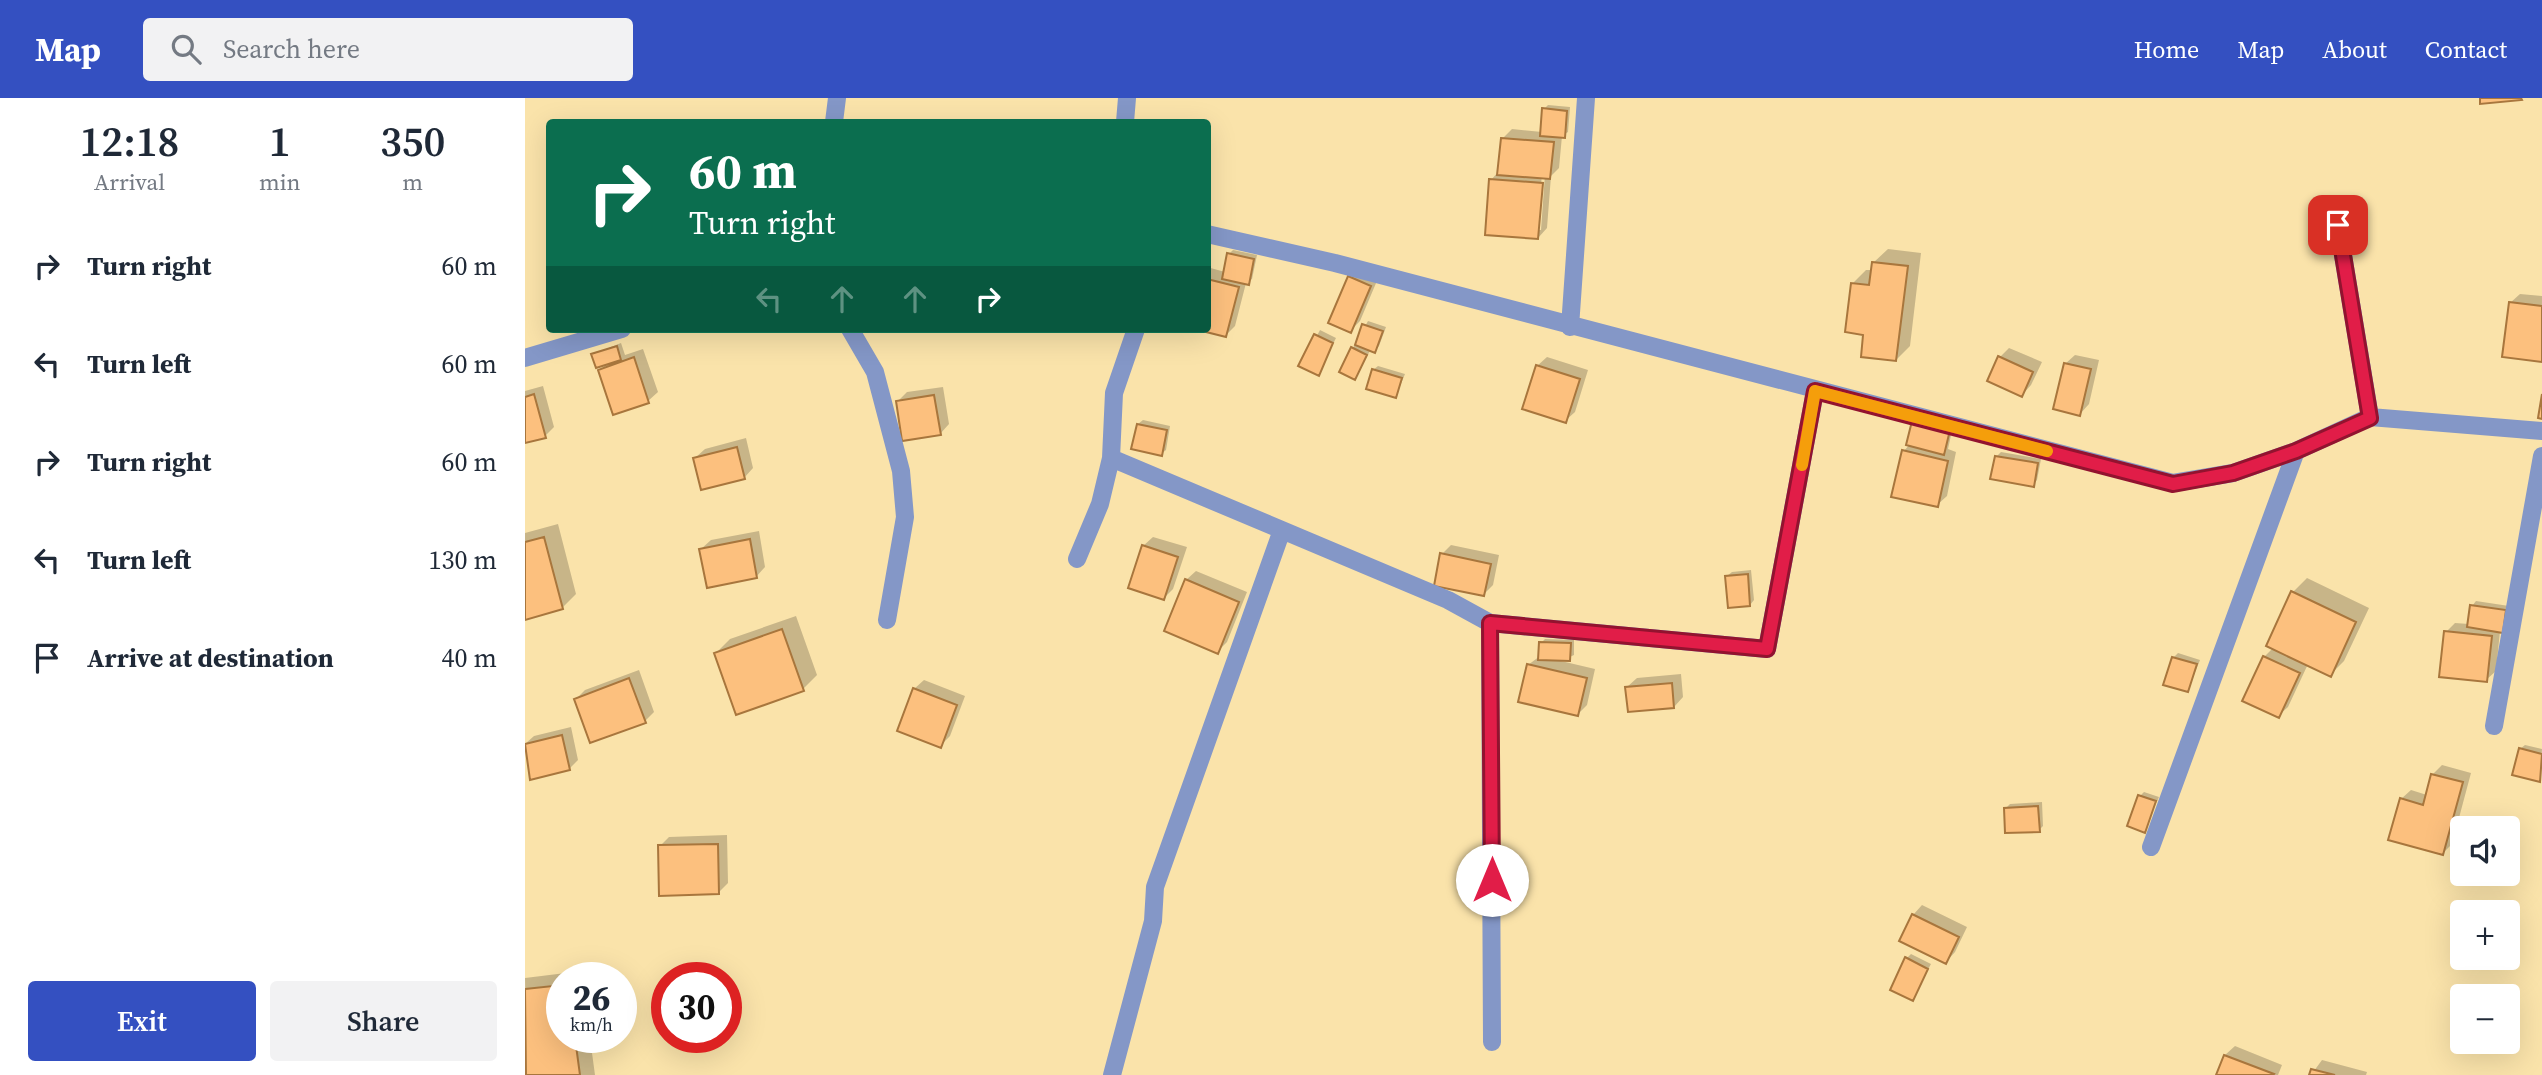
<!DOCTYPE html>
<meta charset="utf-8">
<style>
:root{--surface:#fff;--page:#f2f2f3;--text:#1f2937;--muted:#747a83;--accent:#3450c1}
body{margin:0;font-family:"Source Serif 4",serif;background:var(--page);color:var(--text);height:100vh;display:flex;flex-direction:column;font-size:26px;white-space:nowrap}
*{box-sizing:border-box;margin:0}
p{font-size:23px;color:var(--muted)}
.icon{flex:none;width:38px;height:38px;fill:none;stroke:currentColor;stroke-width:2;stroke-linecap:round;stroke-linejoin:round}
.map{position:relative;flex:1;overflow:hidden}
.details{display:flex;flex-direction:column;background:var(--surface);width:525px}
.details>*{flex:none}
.banner{position:absolute;left:21px;top:21px;width:665px;height:214px;border-radius:7px;box-shadow:0 7px 28px #0002;background:#0b6e4f;color:#fff;overflow:hidden}
.buttons{position:absolute;left:1925px;top:718px;display:grid;gap:14px}
.buttons a{display:grid;place-items:center;width:70px;height:70px;border-radius:7px;background:var(--surface);box-shadow:0 7px 28px #0002;font-size:35px}
.speed{position:absolute;left:21px;top:864px;display:flex;gap:14px;font-size:35px;font-weight:700;text-align:center}
.speed>*{display:grid;place-content:center;width:91px;height:91px;border-radius:50%;background:var(--surface);box-shadow:0 7px 28px #0002;line-height:1}
.speed small{font-size:18px;font-weight:400}
.speed .limit{border:10px solid #d22;background:#fff;color:#111}
.pin{position:absolute;display:grid;place-items:center;width:60px;height:60px;color:#fff;margin:-30px;border-radius:14px;box-shadow:0 4px 10px #0006}
.me{position:absolute;width:77px;margin:-38px;rotate:0deg;stroke-linejoin:round;filter:drop-shadow(0 0 5px #0008)}
.turn{display:flex;align-items:center;gap:24px;height:147px;padding:0 28px;font-size:32px}
.turn .icon{width:91px;height:91px;stroke-width:2.5}
.turn b{display:block;font-size:49px;line-height:60px}
.lanes{display:flex;align-items:center;height:66px;padding:0 28px;background:#0003;justify-content:center;gap:35px;direction:ltr}
.lanes .off{opacity:.35}
.eta{display:flex;justify-content:space-evenly;align-items:center;height:119px;text-align:center}
.eta b{font-size:42px;font-weight:600;line-height:49px}
.cta{display:flex;gap:14px;margin-top:auto;padding:14px 28px}
.cta a{flex:1;height:80px;border-radius:7px;background:var(--accent);color:#fff;font-size:28px;font-weight:600;line-height:80px;text-align:center}
.cta a+a{background:var(--page);color:var(--text)}
ul{padding:0;list-style:none}
li{display:flex;align-items:center;gap:21px;height:98px;padding:0 28px}
li div{flex:1}
li b{display:block;font-size:26px}
li em{font-style:normal}
header{display:flex;align-items:center;gap:42px;box-sizing:border-box;height:98px;padding:0 35px;background:var(--accent);color:#fff}
header strong{font-size:33px}
nav{display:flex;gap:38px;margin-inline-start:auto;font-size:24px}
.search{width:490px;height:63px;background:var(--page);display:flex;align-items:center;gap:18px;box-sizing:border-box;padding:0 24px;border-radius:7px;color:var(--muted);font-size:26px}
main{display:flex;flex:1;min-height:0}
.map>svg:first-child{display:block}
.shadow{fill:#0003;fill-rule:evenodd}
.building{fill:#fcc07e;stroke:#a8763d;stroke-width:2}
.lines{fill:none;stroke-linecap:round;stroke-linejoin:round}
.minor{stroke:#8497c7;stroke-width:18}
.route-casing{stroke:#92132f;stroke-width:18}
.route{stroke:#e11d48;stroke-width:12}
.slow{stroke:#f59e0b;stroke-width:12}
</style>
<header>
<strong>Map</strong>
<div class="search"><svg class="icon" aria-label="search" viewBox="0 0 24 24"><circle cx="10" cy="10" r="6"/><path d="M15 15l6 6"/></svg>Search here</div>
<nav><a>Home</a><a>Map</a><a>About</a><a>Contact</a></nav>
</header>
<main>
<section class="details">
<div class="eta">
<div><b>12:18</b><p>Arrival</p></div>
<div><b>1</b><p>min</p></div>
<div><b>350</b><p>m</p></div>
</div>
<ul>
<li><svg class="icon" aria-label="right" viewBox="0 0 24 24"><path d="M7 20v-9h11M14 6l5 5-5 5"/></svg><div><b>Turn right</b></div><em>60 m</em></li>
<li><svg class="icon" aria-label="left" viewBox="0 0 24 24"><path d="M17 20v-9H6M10 6l-5 5 5 5"/></svg><div><b>Turn left</b></div><em>60 m</em></li>
<li><svg class="icon" aria-label="right" viewBox="0 0 24 24"><path d="M7 20v-9h11M14 6l5 5-5 5"/></svg><div><b>Turn right</b></div><em>60 m</em></li>
<li><svg class="icon" aria-label="left" viewBox="0 0 24 24"><path d="M17 20v-9H6M10 6l-5 5 5 5"/></svg><div><b>Turn left</b></div><em>130 m</em></li>
<li><svg class="icon" aria-label="arrive" viewBox="0 0 24 24"><path d="M6 21V4h12l-3 4 3 4H6"/></svg><div><b>Arrive at destination</b></div><em>40 m</em></li>
</ul>
<div class="cta"><a>Exit</a><a>Share</a></div>
</section>
<div class="map">
<svg width="2017" height="977" viewBox="0 0 2017 977">
<rect width="100%" height="100%" fill="#fae3aa"/>
<path class="shadow" d="M1023 7 1045 9 1043 34 1037 38 1034 70 1026 78 1022 130 1013 140 966 82 974 73 977 41 987 31 1017 34 1019 11ZM1017 76H1020L1016 132H1012Z
M1363 151 1396 155 1385 248 1371 262 1327 186 1341 172H1348V165Z
M708 152 732 157 727 181 721 185 710 228 701 237 676 231H682V169L700 174 704 156Z
M834 170 854 178 835 223 825 233V179Z
M1995 196 2017 198V262L1985 205Z
M843 223 861 229 854 248 850 252 846 251 830 280 828 250Z
M795 232 811 240 793 276 776 268Z
M96 245 100 257 118 251 133 294 123 303 89 315 75 272 83 264 68 256Z
M1484 250 1517 264 1506 287 1497 297 1465 282 1475 259Z
M1550 257 1574 262 1564 306 1555 316 1540 266Z
M1022 259 1063 272 1050 314 1040 323 1012 268Z
M853 268 880 276 871 298 848 272Z
M18 288 29 329 20 338 0 344V293Z
M418 289 424 326 415 336 373 303 382 294Z
M618 322 645 328 641 352 636 356 613 326Z
M1428 328 1423 351 1431 354 1422 398 1412 407 1379 353 1385 346Z
M221 340 228 370 219 380 170 360 180 351Z
M1476 354 1516 361 1512 382 1508 387 1472 358Z
M33 426 51 496 37 510 0 520V435Z
M234 433 240 469 231 479 176 451 186 442Z
M628 439 662 449 648 491 639 500 618 448Z
M926 447 974 457 968 487 959 496 917 456Z
M1226 472 1229 502 1225 507 1202 478 1207 474Z
M671 473 722 494 702 544 693 553 661 482Z
M1782 480 1844 510 1819 563 1805 577 1783 566 1763 609 1753 618 1739 559 1749 549 1743 547 1768 494Z
M1951 503 1984 508 1975 533 1971 573 1961 582 1921 534 1930 525 1944 526 1947 508Z
M271 518 292 577 278 591 191 555 205 541Z
M1020 541 1049 542V557L1036 563 1070 571 1062 607 1053 616 1003 567 1015 558 1016 545Z
M1653 555 1675 562 1663 592 1648 560Z
M114 572 129 614 120 623 51 601 60 592Z
M1156 576 1158 599 1149 609 1102 589 1112 580Z
M399 582 440 598 425 638 415 648 389 591Z
M46 629 53 662 44 671 7 680 0 646 9 638Z
M2000 647 2017 651 2015 682 1995 651Z
M1917 667 1946 675 1927 746 1918 755 1876 701 1886 692 1902 697 1908 676Z
M1619 694 1634 699 1619 733 1615 698Z
M1517 704 1518 728 1514 732 1481 710 1485 706Z
M202 737 203 785 194 794 135 748 144 739Z
M1397 807 1442 829 1430 854 1421 864 1388 817Z
M1386 856 1406 866 1387 901 1382 860Z
M57 873 58 880H37V940H65L70 977H2L0 880Z
M1710 948 1757 967 1753 977H1693L1700 957Z
M1797 962 1842 974 1841 977H1786Z"/>
<path class="building" d="M1955 0H1996L1997 2 1955 6Z
M1017 10 1042 13 1040 40 1015 38Z
M976 40 1029 44 1025 81 972 77Z
M964 81 1018 85 1013 141 960 137Z
M702 155 729 161 724 187 697 181Z
M1347 164 1383 168 1371 263 1336 259 1338 237 1320 234 1326 185 1344 187Z
M823 178 846 188 826 235 803 225Z
M682 181 714 189 701 239 669 231H682Z
M1984 204 2017 208V264L1977 259Z
M837 226 858 233 850 255 830 247Z
M789 236 808 245 794 278 773 268Z
M92 248 96 262 71 270 66 256Z
M826 249 842 257 830 282 814 274Z
M1473 258 1508 274 1497 299 1462 283Z
M109 259 124 305 88 317 73 272Z
M1539 265 1566 271 1555 318 1528 311Z
M1011 267 1055 281 1041 325 997 311Z
M847 271 877 280 871 300 841 291Z
M9 296 21 340 0 345V299Z
M2017 296V321L2013 320Z
M409 297 416 337 377 343 371 303Z
M1387 323 1425 332 1419 357 1381 347Z
M612 326 642 332 637 358 606 351Z
M212 349 220 381 176 392 168 360Z
M1377 352 1423 363 1413 409 1366 399Z
M1470 358 1513 365 1509 389 1465 381Z
M19 439 38 511 0 522V444Z
M225 441 232 480 182 490 174 451Z
M617 447 653 459 639 502 603 490Z
M915 455 966 466 959 498 909 488Z
M1223 476 1225 508 1203 510 1200 478Z
M660 481 714 504 693 556 639 533Z
M1766 493 1831 524 1806 579 1741 548Z
M1945 507 1981 512 1978 535 1942 529Z
M257 531 279 593 211 617 189 555Z
M1919 533 1967 538 1962 584 1914 579Z
M1014 544 1046 545 1045 563 1013 562Z
M1738 558 1775 575 1754 620 1717 603Z
M1647 559 1672 566 1663 594 1638 587Z
M1002 566 1062 580 1053 618 993 604Z
M104 580 121 625 65 645 49 601Z
M1147 585 1149 610 1103 614 1100 589Z
M388 590 432 607 416 650 372 633Z
M37 637 45 672 5 682 0 646Z
M1994 650 2017 656 2015 684 1987 677Z
M1906 676 1938 684 1918 757 1863 742 1875 700 1898 707Z
M1613 697 1631 703 1620 735 1602 728Z
M1513 708 1515 734 1480 735 1479 710Z
M193 746 194 796 134 798 133 747Z
M1387 816 1434 839 1421 866 1374 843Z
M1380 859 1403 871 1388 903 1365 892Z
M37 887V940H50L55 977H1L0 891Z
M1699 957 1749 976 1748 977H1691Z
M1786 971 1810 977H1784Z"/>
<g class="lines">
<path class="minor" d="M309 24 312 0
M600 24 602 0
M1813 127 1845 319
M682 136 810 165 1648 385 1708 375 1771 353 1845 319 2017 333
M1045 229 1061 0
M325 231 350 274 376 373 380 419 362 522
M0 260 97 231
M586 360 923 502 965 525 967 944
M552 461 575 406 586 360 589 295 611 231
M965 525 1242 551 1290 293
M1969 628 2017 358
M1626 749 1771 353
M587 977 628 823 630 789 757 432"/>
</g>
<g class="lines">
<g class="route-casing">
<path id="route" d="M967 782 965 525 1242 551 1290 293 1648 386 1708 375 1771 353 1845 320 1813 127"/>
</g>
<use href="#route" class="route"/>
<path class="slow" d="M1277 367 1290 293 1522 353"/>
</g>
</svg>
<div class="buttons">
<a><svg class="icon" aria-label="sound" viewBox="0 0 24 24"><path d="M4 9h4l5-4v14l-5-4H4zM17 9q2 3 0 6"/></svg></a>
<a>+</a>
<a>−</a>
</div>
<div class="speed"><div>26<small>km/h</small></div><div class="limit">30</div></div>
<div class="pin" style="left:1813px;top:127px;background:#d93025"><svg class="icon" aria-label="arrive" viewBox="0 0 24 24"><path d="M6 21V4h12l-3 4 3 4H6"/></svg></div>
<svg class="me" style="left:967px;top:782px" viewBox="-20 -20 40 40"><circle r="19" fill="#fff"/><path d="M0-13L10 11 0 6-10 11z" fill="#e11d48"/></svg>
<div class="banner">
<div class="turn"><svg class="icon" aria-label="right" viewBox="0 0 24 24"><path d="M7 20v-9h11M14 6l5 5-5 5"/></svg><div><b>60 m</b>Turn right</div></div>
<div class="lanes"><svg class="icon off" aria-label="left" viewBox="0 0 24 24"><path d="M17 20v-9H6M10 6l-5 5 5 5"/></svg><svg class="icon off" aria-label="ahead" viewBox="0 0 24 24"><path d="M12 20V5M6 11l6-6 6 6"/></svg><svg class="icon off" aria-label="ahead" viewBox="0 0 24 24"><path d="M12 20V5M6 11l6-6 6 6"/></svg><svg class="icon" aria-label="right" viewBox="0 0 24 24"><path d="M7 20v-9h11M14 6l5 5-5 5"/></svg></div>
</div>
</div>
</main>
